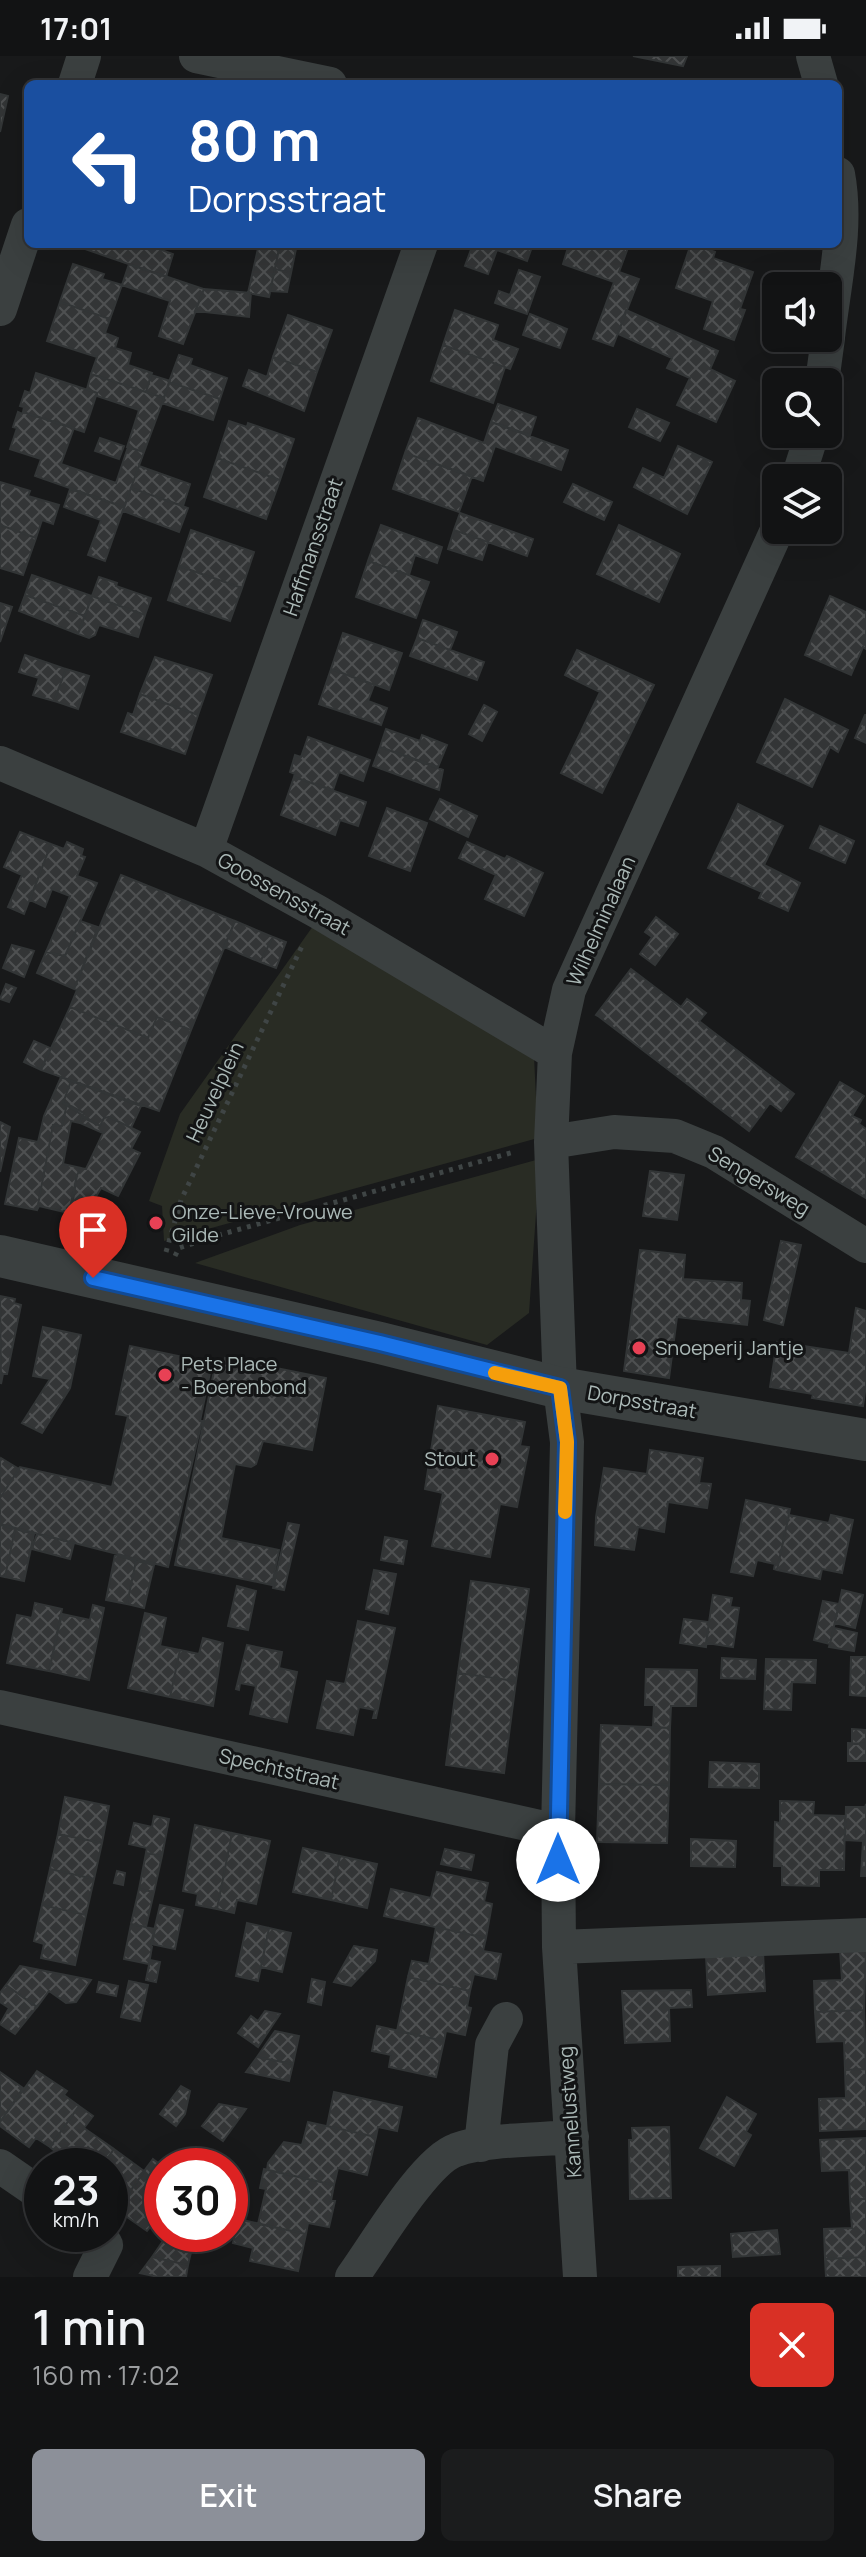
<!DOCTYPE html>
<meta charset="utf-8">
<style>
:root{--surface:#121314;--page:#1b1c1d;--text:#f1f3f6;--muted:#9c9ea0;--line:#313234;--accent:#8c9099}
body{margin:0;font-family:Manrope,sans-serif;background:var(--page);color:var(--text);height:100vh;display:flex;flex-direction:column;font-size:30px;white-space:nowrap}
*{box-sizing:border-box;margin:0}
p{font-size:26px;color:var(--muted)}
.icon{flex:none;width:44px;height:44px;fill:none;stroke:currentColor;stroke-width:2;stroke-linecap:round;stroke-linejoin:round}
.map{position:relative;height:2221px;overflow:hidden}
.panel{display:flex;flex-direction:column;background:var(--surface);flex:1}
.panel>*{flex:none}
.top-card{position:absolute;left:24px;top:24px;width:818px;height:168px;border-radius:12px;box-shadow:0 8px 32px #0002,0 0 0 2px var(--line);background:#1a4fa0;color:#fff;overflow:hidden}
.controls{position:absolute;left:762px;top:216px;display:grid;gap:16px}
.controls a{display:grid;place-items:center;width:80px;height:80px;border-radius:12px;background:var(--surface);box-shadow:0 8px 32px #0002,0 0 0 2px var(--line);font-size:40px}
.speed{position:absolute;left:24px;top:2092px;display:flex;gap:16px;font-size:40px;font-weight:700;text-align:center}
.speed>*{display:grid;place-content:center;width:104px;height:104px;border-radius:50%;background:var(--surface);box-shadow:0 8px 32px #0002,0 0 0 2px var(--line);line-height:1}
.speed small{font-size:20px;font-weight:400}
.speed .limit{border:12px solid #d22;background:#fff;color:#111}
.pin{position:absolute;display:grid;place-items:center;width:68px;height:68px;color:#fff;margin:-82px -34px;border-radius:50% 50% 50% 0;rotate:-45deg;box-shadow:0 0 8px #0007}
.pin .icon{rotate:45deg}
.me{position:absolute;width:88px;margin:-44px;rotate:0deg;stroke-linejoin:round;filter:drop-shadow(0 0 6px #0008)}
.turn{display:flex;align-items:center;gap:28px;height:168px;padding:0 32px;font-size:36px}
.turn .icon{width:104px;height:104px;stroke-width:2.5}
.turn b{display:block;font-size:56px;line-height:68px}
.round{display:grid;place-items:center;flex:none;width:84px;height:84px;border-radius:12px;background:var(--page)}
.headline{display:flex;align-items:center;justify-content:space-between;height:136px;padding:0 32px}
h1{font-size:48px;font-weight:600;line-height:60px}
.cta{display:flex;gap:16px;margin-top:auto;padding:16px 32px}
.cta a{flex:1;height:92px;border-radius:12px;background:var(--accent);color:#fff;font-size:32px;font-weight:600;line-height:92px;text-align:center}
.cta a+a{background:var(--page);color:var(--text)}
.status{display:flex;justify-content:space-between;align-items:center;height:56px;padding:0 40px;background:var(--surface);direction:ltr}
.status svg{height:22px;fill:currentColor}
.map>svg:first-child{display:block}
.grass{fill:#292c24}
.building{fill:url(#building-cross-hatch);stroke:#323536;stroke-width:2}
.lines{fill:none;stroke-linecap:round;stroke-linejoin:round}
.path{stroke:#3f4545;stroke-width:5;stroke-dasharray:4 6;stroke-linecap:butt}
.minor{stroke:#3b4040;stroke-width:34}
.tertiary{stroke:#3b4040;stroke-width:42}
.route-casing{stroke:#114b97;stroke-width:20}
.route{stroke:#1a73e8;stroke-width:14}
.slow{stroke:#f59e0b;stroke-width:14}
.poi-dot{fill:#e84155;stroke:#131415;stroke-width:3}
.labels{text-anchor:middle;stroke-width:6;stroke-linejoin:round;paint-order:stroke}
.street-label{font-size:20px;fill:#abb9b7;stroke:#131415}
.poi-label{font-size:20px;fill:#abb9b7;stroke:#131415;text-anchor:start}
</style>
<div class="status"><b>17:01</b><svg viewBox="0 0 49 12"><path d="M0 12V9h3v3zM5 12V6h3v6zM10 12V3h3v9zM15 12V0h3v12zM26 1h20v11H26zM47 4h2v5h-2z"/></svg></div>
<div class="map">
<svg width="866" height="2221" viewBox="0 0 866 2221">
<defs>
<pattern id="building-cross-hatch" width="8" height="8" patternUnits="userSpaceOnUse" patternTransform="scale(2)"><rect width="8" height="8" fill="#333536"/><path d="M0 0l8 8M0 8l8-8" fill="none" stroke="#4e5051"/></pattern>
</defs>
<rect width="100%" height="100%" fill="#18191a"/>
<path class="grass" d="M318 863 534 1001 538 1082 164 1185 162 1150 149 1145 180 1058Z
M536 1104 539 1115 529 1257 487 1289 195 1207 300 1169Z"/>
<path class="building" d="M633 0H687L683 10Z
M0 38 8 40 0 76Z
M80 188H145L173 198 166 221 79 191Z
M259 188H280L269 241 248 237Z
M280 188H297L291 217 275 213Z
M473 188H533L527 205 497 194 488 218 465 210Z
M569 188 629 189 619 216 639 223 613 290 593 283 614 226 563 208Z
M691 188 715 196 713 202 753 216 740 253 745 254 734 284 704 273 713 245 676 232Z
M73 208 104 218 102 223 122 229 110 263 60 246Z
M129 208 204 233 183 288 159 280 170 245 122 229Z
M275 213 291 217 287 236 270 235Z
M519 214 540 221 527 258 495 247 499 235 510 239Z
M204 233 251 237 249 261 195 255Z
M60 246 110 263 105 277 118 282 115 292 131 297 128 309 152 317 146 336 91 318 97 301 47 285Z
M455 254 498 269 493 284 518 293 510 313 443 289Z
M626 254 718 295 710 313 735 325 716 366 677 349 690 322 667 312 672 302 618 278Z
M530 258 567 273 560 292 523 279Z
M288 259 332 274 317 316 273 301Z
M443 289 505 311 493 347 431 325Z
M179 299 192 303 190 309 227 322 220 343 169 326Z
M273 301 317 316 304 355 243 330 249 314 267 321Z
M36 317 97 337 84 376 23 356 24 351 20 350 25 335 30 337Z
M91 318 164 342 144 396 127 391 139 354 97 340V337L87 333Z
M151 319 170 325 164 342 146 336Z
M169 326 220 343 213 364 162 347Z
M498 348 536 361 530 379 491 366Z
M637 353 669 367 660 385 629 371Z
M18 356 22 358 23 356 74 372 61 408 116 427 128 391 144 396 124 451 35 420 41 403 10 393 17 372 13 371Z
M418 362 484 387 491 366 568 394 561 414 495 390 483 425 405 397Z
M229 365 247 371 248 367 294 383 280 424 217 402Z
M100 382 124 390 119 403 95 395Z
M678 390 712 406 687 458 634 431 643 412 664 422Z
M405 397 472 420 459 456 393 433Z
M217 402 280 424 266 463 204 441Z
M139 410 190 428 183 450 131 432Z
M0 426 30 435 28 440 59 449 53 468 42 464 36 482 0 469Z
M573 428 612 446 604 464 564 446Z
M131 432 188 452 179 476 123 455Z
M70 433 124 451 105 505 88 499 101 464 64 451Z
M460 457 533 483 527 500 454 474Z
M0 469 36 482 23 519 0 512Z
M381 469 442 491 437 507 415 499 409 519 368 505Z
M619 469 680 498 659 546 597 518Z
M191 474 254 496 242 532 179 510Z
M454 474 488 486 482 504 448 493Z
M368 505 429 526 416 562 356 541Z
M179 510 242 532 230 565 168 544Z
M32 519 92 540 85 560 25 539Z
M99 521 117 527 116 530 151 542 145 559 92 540Z
M25 539 85 560 78 578 19 555Z
M92 540 145 559 138 581 99 569 95 579 89 582 78 578Z
M830 540 866 556V593L863 591 851 619 805 599Z
M0 547 12 551 0 586Z
M423 564 457 576 450 594 417 582Z
M343 577 402 597 389 634 331 613Z
M417 582 484 606 477 624 410 600Z
M577 594 654 629 602 737 561 717 600 636 565 619Z
M25 599 66 613 54 645 33 639 39 622 19 616Z
M155 601 212 619 198 659 140 638Z
M66 613 89 620 78 653 54 645Z
M331 613 374 629 368 645 387 652 381 669 319 648Z
M140 638 198 659 185 698 121 676 128 657 133 659Z
M785 643 848 674 838 696 830 691 812 731 757 706Z
M484 649 497 656 482 685 469 678Z
M865 659H866V687L855 682Z
M386 673 420 685 422 679 447 689 438 711 380 691Z
M308 681 370 704 363 725 339 716 333 734 294 721 295 718 290 716 295 699 301 701Z
M380 691 443 714 439 734 373 710Z
M294 721 366 746 358 770 340 764 335 779 281 759Z
M440 743 477 760 468 781 430 763Z
M738 748 783 770 764 809 800 827 788 855 759 842 762 836 708 812Z
M387 752 427 767 410 815 369 800Z
M820 770 854 785 845 807 810 792Z
M20 776 51 788 24 858 8 851 22 819 4 811Z
M67 786 83 793 81 800 85 801 77 820 97 827 65 900 46 896 70 840 52 833 45 851 30 844 51 788 64 793Z
M467 786 505 803 507 800 543 817 524 860 485 843 496 819 459 802Z
M121 819 235 865 191 974 157 961 148 982 70 951 77 934 74 933Z
M656 861 678 878 655 909 640 898 652 881 645 876Z
M80 865 98 871 74 933 37 917 46 896 65 900Z
M235 865 273 881 260 906 224 891Z
M273 881 286 886 276 912 260 906Z
M12 889 34 895 24 921 3 912Z
M631 913 681 951 687 943 706 957 699 965 794 1038 781 1055 770 1047 749 1075 598 960 596 959Z
M6 928 16 932 9 946 0 943Z
M70 951 148 982 157 961 191 974 159 1055 41 1014Z
M34 985 50 992 41 1014 24 1006Z
M61 1021 71 1025 63 1047 67 1048 62 1070 53 1069 37 1154 5 1148 19 1082 38 1086 44 1060Z
M71 1025 141 1050 131 1072 109 1061 104 1062 100 1070 63 1047Z
M840 1026 864 1040 852 1060 861 1064 859 1068 866 1073V1142L796 1101Z
M67 1048 84 1057 80 1067 71 1065 63 1108 81 1112 77 1119 72 1151 64 1156 39 1150 37 1154 53 1069 62 1070Z
M82 1061 100 1070 104 1062 109 1061 140 1076 131 1093 140 1097 118 1140 101 1132 93 1146 85 1152 71 1147 77 1119 81 1112 86 1113 103 1077 80 1067Z
M0 1066 10 1071 0 1116Z
M650 1115 684 1119 677 1164 643 1160Z
M781 1185 801 1189 783 1269 764 1264Z
M640 1194 685 1199 683 1223 742 1227 741 1244 750 1245 747 1269 677 1261 669 1322 624 1315Z
M0 1240 15 1243 14 1247 21 1249 7 1318H3L1 1328Z
M856 1252 866 1255V1329L863 1350 812 1342 813 1338 770 1331 777 1286 849 1297Z
M43 1271 81 1279 70 1332 42 1377 22 1367 50 1323 33 1320Z
M130 1290 212 1307 200 1365H202L168 1511 0 1468V1442L20 1411 112 1431 128 1360 116 1358Z
M225 1302 243 1306 241 1315 250 1317 252 1307 326 1322 312 1394 263 1385 256 1408 251 1411 235 1408 221 1482 279 1494 272 1529 175 1509 215 1310 223 1312Z
M438 1350 525 1366 520 1390 529 1391 517 1451 500 1448 490 1501 432 1490 443 1437 425 1433Z
M650 1394 703 1402 699 1427 711 1428 707 1452 668 1446 664 1476 638 1471 634 1494 595 1489 596 1461 604 1412 647 1418Z
M1 1402 19 1413 0 1442V1404Z
M746 1444 790 1453 777 1514 774 1513 775 1508 757 1504 753 1520 731 1516Z
M789 1459 829 1467 831 1459 853 1464 842 1517 822 1513 820 1523 777 1514Z
M288 1467 299 1469 284 1534 273 1532Z
M0 1469 15 1473 5 1521 0 1520Z
M15 1473 34 1478 24 1525 5 1521Z
M37 1478 74 1487 70 1503 32 1493Z
M385 1481 407 1485 403 1508 381 1504Z
M115 1499 136 1505 127 1548 106 1544Z
M136 1505 154 1509 144 1552 127 1548Z
M374 1514 396 1518 388 1558 366 1553Z
M471 1525 529 1533 516 1625 458 1617Z
M237 1530 256 1535 248 1574 228 1570Z
M842 1534 863 1539 855 1572 835 1567Z
M713 1539 732 1542 730 1551 739 1552 733 1591 706 1587Z
M823 1545 839 1548 830 1588 814 1584Z
M35 1547 62 1553 49 1615 7 1607 17 1559 32 1562Z
M93 1549 104 1552 89 1624 49 1615 62 1558 90 1564Z
M145 1557 166 1562 160 1590 180 1594 170 1641 128 1632Z
M684 1563 709 1566 706 1591 680 1587Z
M358 1565 395 1572 376 1662H373L375 1654 359 1651 353 1679 317 1672 327 1625 345 1628Z
M834 1572 857 1577 854 1595 829 1591Z
M203 1582 223 1587 213 1650 170 1641 180 1594 199 1598Z
M247 1589 282 1596 279 1612 297 1616 287 1666 250 1658 256 1630 240 1627 239 1634 236 1633Z
M851 1601H866V1640L850 1639Z
M722 1602 756 1604 755 1623 721 1622Z
M766 1603 816 1604 815 1627 792 1626 791 1654 764 1653Z
M646 1613 697 1614 696 1650H671L670 1672 653 1671 654 1649H645Z
M458 1617 516 1625 504 1717 446 1709Z
M601 1669 670 1672 669 1729 599 1728Z
M852 1673 866 1674V1688H852Z
M848 1687 866 1688V1705H848Z
M710 1706 759 1708V1732L709 1731Z
M599 1728 669 1729 667 1787 597 1786Z
M65 1741 109 1750 102 1787 58 1778Z
M780 1745 814 1746 813 1759 845 1760 844 1814H819V1830L782 1829V1810H774L775 1766 780 1767Z
M866 1748V1820H861L863 1785 845 1784 846 1751H865Z
M154 1760 169 1763 162 1800 146 1797 147 1792 129 1788 134 1767 152 1771Z
M195 1769 232 1777 217 1853 196 1849 198 1838 183 1835Z
M232 1777 270 1785 256 1848 237 1844 234 1857 217 1853Z
M58 1778 102 1787 94 1823 50 1813Z
M691 1783 736 1785 735 1811 691 1810Z
M303 1792 340 1800 331 1844 293 1836Z
M445 1793 474 1799 471 1814 441 1808Z
M146 1797 162 1800 154 1836 139 1833Z
M340 1800 377 1808 367 1852 331 1844Z
M50 1813 94 1823 86 1859 42 1849Z
M117 1815 125 1817 123 1829 114 1827Z
M437 1816 488 1827 484 1846 492 1848 486 1882 384 1860 391 1833 431 1842Z
M139 1833 154 1836 146 1871 131 1868Z
M42 1849 86 1859 75 1909 41 1902 44 1888 34 1885Z
M160 1849 183 1854 175 1893 151 1888Z
M247 1867 269 1872 258 1925 236 1920Z
M131 1868 155 1873 149 1908 124 1903Z
M436 1871 486 1882 483 1895 501 1898 496 1923 474 1918 470 1935 408 1921 412 1905 429 1908Z
M269 1872 291 1877 282 1916 261 1911Z
M354 1890 377 1894 375 1905 351 1930 334 1926Z
M866 1893 864 1954 815 1956 814 1925 842 1924 840 1894Z
M763 1896 765 1935 708 1939 706 1900Z
M150 1904 160 1906 156 1926 146 1924Z
M20 1910 91 1924 76 1946 66 1947 49 1935 37 1951 6 1929Z
M408 1921 470 1935 467 1951 471 1952 465 1979 446 1975 444 1985 397 1975Z
M312 1923 325 1926 321 1949 308 1946Z
M129 1925 148 1929 140 1965 121 1961Z
M99 1926 118 1930 116 1940 97 1936Z
M6 1929 37 1951 15 1978 0 1968 9 1952 0 1946V1937Z
M691 1934 692 1951 669 1952 670 1985 625 1987 622 1935Z
M864 1954 866 2013 845 2014 844 1985 817 1986 815 1956Z
M265 1955 280 1958 258 1991 238 1977 251 1960 258 1965Z
M377 1970 444 1985 436 2021 389 2011 391 1999 372 1995Z
M275 1975 299 1980 293 2008 257 2001Z
M257 2001 293 2008 289 2025 246 2016Z
M866 2013V2073L820 2075 819 2043 846 2042 845 2014Z
M37 2015 67 2035 64 2039 79 2050 50 2091 36 2082 29 2091 0 2070V2066Z
M0 2016 23 2032 0 2066Z
M181 2030 190 2035 185 2058 176 2070 160 2058Z
M334 2036 402 2051 397 2075 378 2071 376 2081 327 2070Z
M727 2041 756 2058 746 2076 751 2079 734 2110 700 2092Z
M219 2048 246 2053 223 2085 202 2070Z
M79 2050 93 2060 84 2072 114 2093 102 2110H56L62 2101 50 2091Z
M308 2066 376 2081 367 2119 338 2112 334 2129 267 2114 268 2107 284 2086 302 2089Z
M669 2071 671 2142 630 2143 629 2084H633L632 2072Z
M866 2082V2143H850L849 2114 822 2115 820 2084Z
M114 2093 144 2115 153 2103 117 2154 110 2149V2110H102Z
M153 2103 162 2110V2172L154 2166 147 2175 117 2154Z
M264 2113 334 2129 331 2145H335L329 2171 308 2167 306 2178 258 2168 266 2133 260 2132Z
M850 2143H866V2201L825 2203 824 2173 852 2172Z
M238 2163 306 2178 298 2215 250 2205 253 2192 233 2187Z
M777 2174 780 2198 733 2201 731 2178Z
M163 2185 192 2192 188 2209 152 2201Z
M152 2201 188 2209 186 2221H158L140 2217Z
M866 2201V2221H826L825 2203Z
M720 2210V2221H678V2211Z"/>
<g class="lines">
<path class="path" d="M166 1196 181 1144 303 888
M175 1200 179 1192 219 1179 514 1096"/>
<path class="minor" d="M196 0 330 28
M813 0 821 28
M75 28 84 0
M0 253 28 169
M828 281C834 228 848 171 838 118
M822 326 828 282
M798 422 812 378
M0 707 206 794 318 856 555 997
M206 794 421 188
M551 1086 614 1076 675 1080 714 1096 866 1190
M0 1651 558 1775
M559 1891 866 1879
M481 2089 492 1989 506 1963
M0 2110 42 2139
M90 2221 106 2189 99 2178
M352 2221C374 2191 424 2105 456 2094 485 2083 539 2084 572 2081
M580 2221 559 1891 558 1775 567 1386 560 1332 551 1086 555 997 569 934 777 474"/>
<path class="tertiary" d="M0 1200 380 1287 560 1332 866 1384"/>
</g>
<g class="lines">
<g class="route-casing">
<path id="route" d="M93 1222 380 1287 560 1332 567 1386 558 1804"/>
</g>
<use href="#route" class="route"/>
<path class="slow" d="M495 1317 560 1332 567 1386 565 1456"/>
</g>
<g class="poi-dot">
<circle cx="156" cy="1167" r="8"/>
<circle cx="639" cy="1292" r="8"/>
<circle cx="165" cy="1319" r="8"/>
<circle cx="492" cy="1403" r="8"/>
</g>
<g class="labels">
<g class="street-label">
<text transform="translate(313 491) rotate(-71)" y="7">Haffmansstraat</text>
<text transform="translate(284 838) rotate(29)" y="7">Goossensstraat</text>
<text transform="translate(601 865) rotate(-66)" y="7">Wilhelminalaan</text>
<text transform="translate(215 1036) rotate(-65)" y="7">Heuvelplein</text>
<text transform="translate(759 1125) rotate(31)" y="7">Sengersweg</text>
<text transform="translate(642 1346) rotate(10)" y="7">Dorpsstraat</text>
<text transform="translate(279 1713) rotate(13)" y="7">Spechtstraat</text>
<text transform="translate(570 2056) rotate(-94)" y="7">Kannelustweg</text>
</g>
<g class="poi-label">
<text x="172" y="1163">Onze-Lieve-Vrouwe<tspan x="172" dy="23">Gilde</tspan></text>
<text x="655" y="1299">Snoeperij Jantje</text>
<text x="181" y="1315">Pets Place<tspan x="181" dy="23">- Boerenbond</tspan></text>
<text x="476" y="1410" text-anchor="end">Stout</text>
</g>
</g>
</svg>
<div class="controls">
<a><svg class="icon" aria-label="sound" viewBox="0 0 24 24"><path d="M4 9h4l5-4v14l-5-4H4zM17 9q2 3 0 6"/></svg></a>
<a><svg class="icon" aria-label="search" viewBox="0 0 24 24"><circle cx="10" cy="10" r="6"/><path d="M15 15l6 6"/></svg></a>
<a><svg class="icon" aria-label="layers" viewBox="0 0 24 24"><path d="M12 4l9 5-9 5-9-5zM3 14l9 5 9-5"/></svg></a>
</div>
<div class="speed"><div>23<small>km/h</small></div><div class="limit">30</div></div>
<div class="pin" style="left:93px;top:1222px;background:#d93025"><svg class="icon" aria-label="arrive" viewBox="0 0 24 24"><path d="M6 21V4h12l-3 4 3 4H6"/></svg></div>
<svg class="me" style="left:558px;top:1804px" viewBox="-20 -20 40 40"><circle r="19" fill="#fff"/><path d="M0-13L10 11 0 6-10 11z" fill="#1a73e8"/></svg>
<div class="top-card">
<div class="turn"><svg class="icon" aria-label="left" viewBox="0 0 24 24"><path d="M17 20v-9H6M10 6l-5 5 5 5"/></svg><div><b>80 m</b>Dorpsstraat</div></div>
</div>
</div>
<section class="panel">
<div class="headline"><div><h1>1 min</h1><p>160 m · 17:02</p></div><a class="round" style="background:#d93025;color:#fff"><svg class="icon" aria-label="close" viewBox="0 0 24 24"><path d="M6 6l12 12M18 6L6 18"/></svg></a></div>
<div class="cta"><a>Exit</a><a>Share</a></div>
</section>
